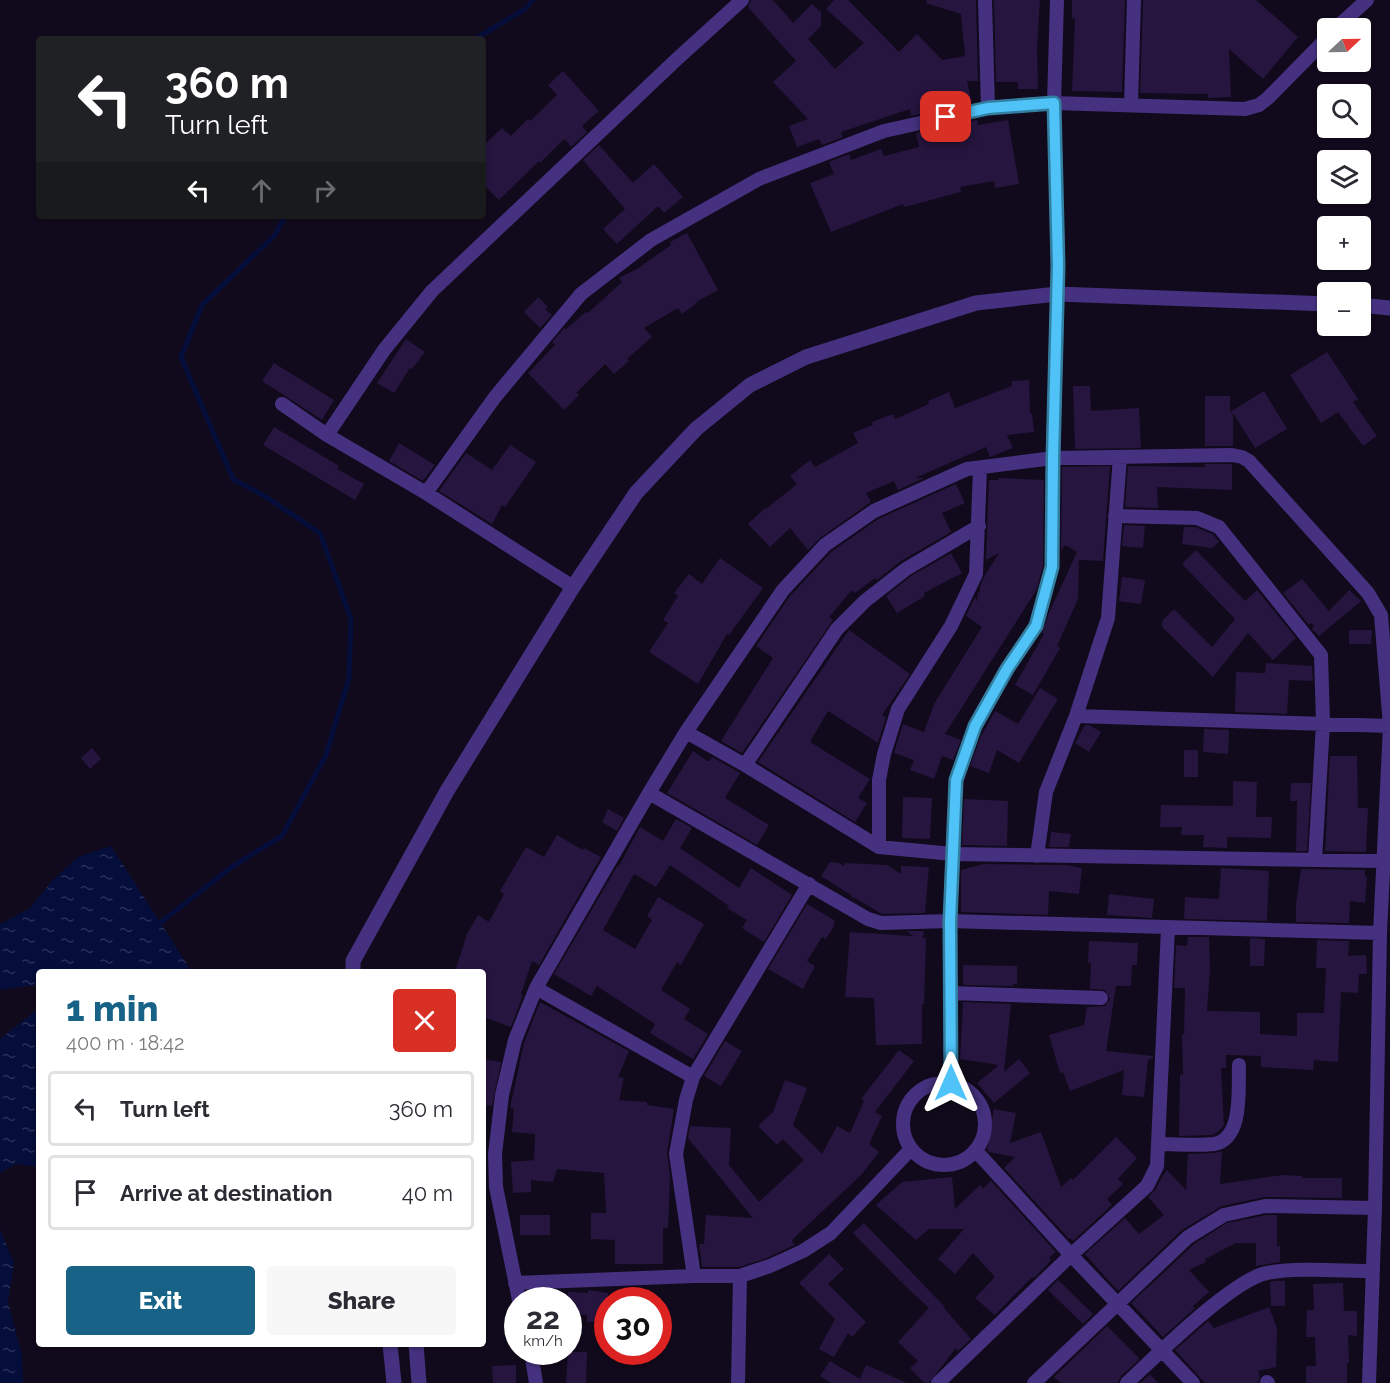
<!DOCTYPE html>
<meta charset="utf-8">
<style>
:root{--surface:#fff;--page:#f7f7f7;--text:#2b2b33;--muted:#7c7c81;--line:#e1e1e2;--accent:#186288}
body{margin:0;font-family:Raleway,sans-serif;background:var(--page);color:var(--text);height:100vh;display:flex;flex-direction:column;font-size:22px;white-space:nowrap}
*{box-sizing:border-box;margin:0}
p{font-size:20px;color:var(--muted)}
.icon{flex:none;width:33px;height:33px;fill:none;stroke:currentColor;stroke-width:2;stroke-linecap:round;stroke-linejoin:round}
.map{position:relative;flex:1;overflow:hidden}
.panel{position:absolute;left:36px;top:969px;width:450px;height:378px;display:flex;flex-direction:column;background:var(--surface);border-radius:6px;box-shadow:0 2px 4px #0004}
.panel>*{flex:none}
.top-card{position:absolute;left:36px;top:36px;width:450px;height:183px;border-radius:6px;box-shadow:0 2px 4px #0004;background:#202124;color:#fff;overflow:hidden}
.needle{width:39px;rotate:68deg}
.controls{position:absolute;left:1317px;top:18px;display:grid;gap:12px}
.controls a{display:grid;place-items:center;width:54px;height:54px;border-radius:6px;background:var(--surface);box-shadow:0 2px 4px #0004;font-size:30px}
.speed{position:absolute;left:504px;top:1287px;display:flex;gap:12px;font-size:30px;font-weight:700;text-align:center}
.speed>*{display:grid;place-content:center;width:78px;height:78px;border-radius:50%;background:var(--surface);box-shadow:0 2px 4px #0004;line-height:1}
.speed small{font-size:15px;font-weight:400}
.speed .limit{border:9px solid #d22;background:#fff;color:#111}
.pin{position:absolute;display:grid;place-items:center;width:51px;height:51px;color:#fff;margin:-26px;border-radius:12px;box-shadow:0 3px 9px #0006}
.me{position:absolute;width:66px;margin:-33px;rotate:0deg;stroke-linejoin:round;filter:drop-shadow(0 0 4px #0008)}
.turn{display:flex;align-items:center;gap:21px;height:126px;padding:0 30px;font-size:27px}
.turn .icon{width:78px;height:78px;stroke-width:2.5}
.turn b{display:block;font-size:42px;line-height:51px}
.lanes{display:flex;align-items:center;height:57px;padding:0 30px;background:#0003;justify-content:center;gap:30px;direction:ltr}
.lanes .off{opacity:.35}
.round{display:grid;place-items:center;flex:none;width:63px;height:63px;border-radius:6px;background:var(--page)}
.headline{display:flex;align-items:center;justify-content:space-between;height:102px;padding:0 30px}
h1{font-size:36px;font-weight:800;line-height:45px;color:var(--accent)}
.primary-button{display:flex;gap:12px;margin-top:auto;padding:12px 30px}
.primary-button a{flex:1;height:69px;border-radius:6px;background:var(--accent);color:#fff;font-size:24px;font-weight:800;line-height:69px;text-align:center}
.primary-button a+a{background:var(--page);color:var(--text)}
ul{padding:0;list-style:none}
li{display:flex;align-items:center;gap:18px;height:75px;margin:0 12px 9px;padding:0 18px;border:3px solid var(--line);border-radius:6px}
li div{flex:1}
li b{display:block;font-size:22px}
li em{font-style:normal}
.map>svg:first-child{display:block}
.water{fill:url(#water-ripples)}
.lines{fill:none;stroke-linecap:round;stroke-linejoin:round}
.stream{stroke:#050d3a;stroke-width:5}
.building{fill:#26153f}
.minor{stroke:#45317f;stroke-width:14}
.tertiary{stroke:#45317f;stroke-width:15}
.route-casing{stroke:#337fa1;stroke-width:15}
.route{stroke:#4fc3f7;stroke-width:10}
</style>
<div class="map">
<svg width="1390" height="1383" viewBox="0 0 1390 1383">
<defs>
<pattern id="water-ripples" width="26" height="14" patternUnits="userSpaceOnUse" patternTransform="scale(1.5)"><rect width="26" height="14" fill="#050d3a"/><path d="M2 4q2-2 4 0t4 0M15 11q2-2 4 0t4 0" fill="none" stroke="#292f58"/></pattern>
</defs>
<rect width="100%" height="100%" fill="#110a1c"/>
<path class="water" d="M111 846 192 972H39V990L35 985 0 990V924L29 909 52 881 78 857Z
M39 1008V1167L16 1164 0 1173V1039Z
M0 1229 14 1263 8 1302 22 1355 23 1383H0Z"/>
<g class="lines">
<path class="stream" d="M475 39 525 9 533 0
M156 926 233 866 282 836 326 755 349 678 351 619 320 533 263 495 233 479 181 357 202 305 275 235 285 216"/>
</g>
<path class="building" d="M751 0H773L793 23 812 4 821 12V26L808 39 835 69 864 43 826 9 834 0H848L899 52 917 34 942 60 965 56 961 14 926 3 927 0H976L978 81H967L972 102 911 116 910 109 841 132 843 137 822 145 819 139 797 147 789 126 808 119 773 82 796 61 748 7Z
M994 0H1040L1037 47 1038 89H1018V82H996Z
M1072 0H1125L1122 92 1072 91 1075 19 1072 18Z
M1143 0H1256L1298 37 1263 79 1229 49 1231 97 1208 98V94L1140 93Z
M563 71 599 111 582 126 587 132 571 147 565 139 561 142 540 163 539 161 499 200 483 184V146L502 128 511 136 528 119 530 121 557 95 548 85Z
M977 120 978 125 1008 120 1019 184 995 188 994 181 960 187 961 192 904 207 903 204 831 232 810 183 834 174 829 162 849 154 851 160 881 149 884 156 919 147 916 133Z
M599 145 633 183 654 164 683 197 664 213 658 206 617 244 603 229 625 209 583 160Z
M687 233 718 290 696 302 697 303 682 314 678 308 644 328 652 337 627 359 629 361 614 374 605 364 576 393 579 395 564 410 528 373 555 345 552 342 564 328 566 329 586 312 588 313 622 282 619 278 637 269 671 245 670 242Z
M538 297 548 307 546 310 552 315 540 328 524 312Z
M406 339 425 352 412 369 410 368 394 393 377 383Z
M1327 352 1358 399 1353 402 1377 436 1363 446 1338 412 1321 423 1290 375Z
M274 363 334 400 322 420 262 381Z
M1029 380 1030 414 1032 413 1034 432 1007 435 1013 448 990 457 986 447 915 478H924L898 490 894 481 866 493 871 502 820 538 808 550 790 528 770 547 748 524 765 508 766 509 797 484 790 476 810 460 815 467 858 443 853 433 873 425 872 422 893 414 895 419 929 404 928 401 949 392 955 408 1012 386V381Z
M1073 386H1090L1091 411 1139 408 1141 448 1075 449Z
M1264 391 1287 429 1255 448 1233 413V446H1205V396H1230V412Z
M274 427 339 466 337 469 364 484 355 500 263 445Z
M399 443 435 465 423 481 389 461Z
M510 445 536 462 505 507 502 505 492 524 439 491 466 453 492 470Z
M1205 464H1232V490L1157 487 1158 508 1125 507 1128 466 1205 467Z
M1110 466 1103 561 1079 560 1078 599 1057 646 1060 648 1033 695 1015 685 1044 634 1042 633 1048 615 1077 552 1065 545 1061 551 1062 467Z
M998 478 1044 480 1043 566 1037 589 945 734 961 740 953 760 942 756 934 779 910 770 914 760 894 753 903 724 924 732 934 704 982 627 966 616 975 597 977 602 978 591 980 594V586L985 575 999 553 986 560 989 480H999Z
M956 484 965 503 942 513 951 532 901 561 877 580 875 578 855 593 852 590 829 617 833 620 742 753 721 741 773 658 756 646 790 596 831 552 878 519Z
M1124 525 1145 526 1143 548 1122 546Z
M1184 527H1195L1213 534 1219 542 1212 548 1182 544Z
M1196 550 1245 601 1257 590 1296 638 1273 660 1248 633 1213 677 1162 627V621L1174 609 1212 647 1235 619 1182 564Z
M951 553 962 573 924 593 925 596 897 613 886 596 911 576Z
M720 558 763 588 729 635 727 634 698 684 649 652 668 623 663 620 678 596 674 593 689 574 702 584Z
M1122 577 1145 580 1141 604 1119 601Z
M1302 579 1329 611 1349 590 1361 601 1319 636 1312 629 1314 626 1311 623 1309 625 1283 593Z
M849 630 910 674 882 715 886 717 878 743 828 711 810 742 870 779 858 798 867 803 855 822 758 762Z
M1349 630H1372L1371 644H1349Z
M1266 663 1312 666 1313 681 1289 680 1287 714 1235 712 1236 672 1265 673Z
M1040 688 1058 699 1019 763 997 750 989 773 970 766 981 736 995 711 1018 724Z
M1085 725H1089L1101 732 1089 752 1075 743Z
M1204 729 1229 730 1228 754 1203 752Z
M92 748 101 759 90 769 81 758Z
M1184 750H1198V777H1184Z
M693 751 707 761H709L712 757 740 773 725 798 769 825 757 845 667 793Z
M1330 756H1357L1358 808H1368L1366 852 1325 851Z
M1233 781 1257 782 1256 817H1272L1271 838 1227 837V848L1203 847 1204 835H1181L1182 827H1160L1161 805 1233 806Z
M1291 783H1311L1307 851H1296L1297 801H1290Z
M903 797 932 798 930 839 902 838Z
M964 799 1008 801 1007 846 962 845Z
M608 809 624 818 617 831 602 822Z
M676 819 692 828 680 848 739 888 751 868 792 895 764 942 742 928 747 920 727 908 729 906 670 865 656 887 634 874 603 930 635 949 652 920 647 916 658 897 704 924 681 965 677 962 661 990 690 1009 684 1019 708 1034 693 1059 650 1033 655 1024 597 986 591 996 554 974 618 865 619 866 640 827 663 841Z
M1051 832 1071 834 1069 847H1049Z
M557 835 583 850 584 848 601 857 539 965 532 961 521 994 523 995 511 1027 483 1017V972H455L467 934 478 915 489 922 504 894 500 891 526 847 544 857Z
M830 862 839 863 844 866 845 863 887 865 901 874V866L929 867 925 913 882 914 853 897 852 899 851 895 821 876Z
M984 864 1066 865 1082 868 1079 894 1049 891 1048 915 961 912V870Z
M1221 868 1269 871 1267 921 1184 919 1185 897 1219 899Z
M1301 869 1365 870V876L1367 877 1365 903 1350 901 1349 923 1296 922V904Z
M1109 894 1154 899 1152 918 1107 915Z
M807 904 834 920V926L826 939 822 937 807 961 815 966 803 989 768 969Z
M906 931H924L923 938H926L924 1004H922V1044L876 1045 874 998 845 997 850 932 913 936Z
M1188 937H1209L1210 970 1207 1011 1260 1012V1034L1297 1036V1013H1324L1326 968H1316L1317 940 1349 941 1348 956 1366 955 1367 974H1359L1358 993 1341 992 1338 1062 1314 1060 1313 1070 1261 1067V1056L1226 1055V1068H1221L1224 1125 1218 1132 1212 1135 1179 1136 1180 1075H1183L1182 1034H1184L1185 988H1174L1176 945 1187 946Z
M1250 938 1265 939 1264 966H1250Z
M1089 941 1138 943 1137 965H1132L1131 986H1116L1106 1051 1153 1056V1058L1148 1060 1144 1097 1122 1095 1124 1070 1070 1091 1063 1072 1060 1073 1049 1035 1084 1025 1087 1007 1105 1006 1110 999 1105 990 1090 989 1091 963H1088Z
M963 965 1017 966V984H1013V986L965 985 963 983Z
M540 1002 629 1051 618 1077 624 1078 619 1100 647 1102V1105L674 1109 667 1153 670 1176 668 1228H663V1264H615V1240L591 1239V1213H606L604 1173 557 1169 553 1182 531 1180V1192L513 1193 511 1162 534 1160 535 1134 512 1132 514 1109 510 1108 524 1043Z
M963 1002 1011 1004 1004 1072 1019 1059 1030 1073 994 1103 977 1083 999 1065 960 1059Z
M725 1041 742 1051 721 1086 704 1076Z
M899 1050 914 1061 875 1112 882 1116 869 1144 879 1152 862 1174 792 1240 794 1245 767 1258 739 1267H702L699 1244H704L706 1215 753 1218 688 1138 690 1126 731 1128 729 1165 759 1202 804 1160 783 1139 777 1145 758 1126 773 1112 785 1080 807 1088 793 1125 822 1154 837 1126 850 1133 864 1101 861 1099Z
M483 1059 501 1062 492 1106 483 1105Z
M994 1109 1016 1113 1010 1143 1041 1132 1061 1187 1071 1178 1073 1180 1116 1137 1137 1158 1118 1179 1123 1184 1107 1199 1112 1205 1073 1241 1070 1238 1069 1239 1004 1168 1015 1157 989 1152 987 1150Z
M1222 1151 1220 1184 1283 1175 1302 1176V1178H1342V1198L1265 1197 1222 1206 1182 1230 1119 1290 1116 1289 1085 1254 1125 1218 1139 1234 1164 1215 1148 1197 1155 1190 1163 1175 1167 1170 1186 1190 1188 1154 1215 1153Z
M952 1177 955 1209 980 1185 983 1189 991 1181 1056 1252 1049 1258 1051 1260 1045 1267 1035 1277 1031 1278 995 1315 975 1298 995 1277 973 1253 955 1274 938 1259 964 1229H929L916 1240 876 1205 902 1182Z
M520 1215H550V1235H520Z
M1266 1215H1277V1246H1280V1262L1256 1266V1243H1236L1205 1259 1206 1262 1189 1270 1209 1292 1193 1306 1195 1308 1163 1337 1131 1303 1194 1244 1227 1223Z
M864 1223 945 1307 944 1308 971 1339 958 1351 956 1348 929 1383H924L910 1368 918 1361 898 1342 929 1308 902 1283 904 1279 901 1282 853 1233Z
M829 1254 844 1269 828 1284 866 1322 852 1337 848 1333 834 1357 819 1349 835 1319 799 1283Z
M1058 1280 1093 1314 1083 1324 1048 1290Z
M1276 1281H1285V1306H1271L1270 1282Z
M1343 1283 1344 1311H1357V1336L1348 1335 1349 1363H1347V1383H1306V1366H1316L1315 1337H1306L1307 1310H1314L1313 1284Z
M588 1290 608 1293V1313H602V1322H587V1315L568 1314V1292L588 1293Z
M1269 1307 1277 1328 1276 1367 1258 1371 1260 1377 1258 1383H1205L1175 1350 1208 1321 1214 1328Z
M1107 1326 1139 1358 1138 1361 1121 1376 1118 1383H1061L1054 1377Z
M568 1352H587L586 1383H566Z
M830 1361 860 1379 866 1365 907 1383H831L820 1376Z
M516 1365V1383H493L492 1366Z
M1150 1374 1158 1383H1140L1146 1378Z"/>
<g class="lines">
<path class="minor" d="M985 0 988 108
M1336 28 1367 0
M1131 104 1134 0
M282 404 327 435 426 493 573 587
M327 435 384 350 432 291 677 59 742 0
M426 493 495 397 581 294 651 240 759 179 884 131 988 108 1054 103 1245 109 1259 105 1268 98 1328 37
M1115 516 1197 518 1219 527 1321 655 1323 724 1315 860
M1076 716 1390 726
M686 732 745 765 879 847 953 854 1383 861
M745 765 837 629 865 601 906 569 979 526
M649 793 868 919 881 923 950 921 1380 933
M879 847V780L884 754 898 709 951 626 976 574 980 468
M1037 856 1046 792 1076 716 1108 618 1120 457
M536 988 693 1077
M950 993 1101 998
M903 1124a41 41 0 1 1 82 0a41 41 0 1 1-82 0Z
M951 1083 950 921 956 780 975 726 1007 669 1036 626 1052 567 1053 458 1058 266 1054 103 1057 0
M1158 1144C1176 1144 1196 1146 1214 1144 1244 1139 1238 1087 1239 1065
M976 1151 1071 1255 1193 1383
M694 1276 676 1154 686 1100 693 1077 809 884
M515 1283 694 1276H740L770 1266 803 1251 831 1233 911 1149
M519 1300 496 1187 495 1154 502 1095 515 1040 536 988 649 793 686 732 783 590 825 545 874 511 967 469 1053 458 1232 455 1242 457 1249 461 1368 593 1381 615 1390 726 1380 933 1375 1208 1369 1383
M531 1352 536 1383
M1267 1382 1268 1383
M738 1383 740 1276
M938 1383 1071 1255 1147 1186 1157 1166 1168 928
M1034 1383 1188 1237 1224 1215 1265 1206 1375 1208
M1127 1383C1155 1357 1233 1279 1267 1273 1297 1267 1342 1271 1373 1271"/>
<path class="tertiary" d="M1360 305 1390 308
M353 972V961L447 791 573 587 636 493 696 429 750 385 806 357 976 303 1057 294 1328 304
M390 1344 394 1383
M416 1344 419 1383"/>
</g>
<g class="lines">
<g class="route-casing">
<path id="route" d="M946 117 988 108 1054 103 1058 266 1053 458 1052 567 1036 626 1007 669 975 726 956 780 950 921 951 1083"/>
</g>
<use href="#route" class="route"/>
</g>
</svg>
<div class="controls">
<a><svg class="needle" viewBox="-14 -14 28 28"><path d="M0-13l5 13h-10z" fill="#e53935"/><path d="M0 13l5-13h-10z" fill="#7c7c81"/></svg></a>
<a><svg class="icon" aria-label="search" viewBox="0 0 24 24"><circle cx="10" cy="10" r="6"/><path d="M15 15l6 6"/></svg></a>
<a><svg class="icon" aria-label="layers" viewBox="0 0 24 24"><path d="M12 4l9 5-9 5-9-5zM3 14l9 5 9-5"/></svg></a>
<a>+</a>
<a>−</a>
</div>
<div class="speed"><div>22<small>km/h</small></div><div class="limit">30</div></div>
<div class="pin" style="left:946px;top:117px;background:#d93025"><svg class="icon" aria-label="arrive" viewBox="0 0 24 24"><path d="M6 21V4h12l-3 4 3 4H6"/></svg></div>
<svg class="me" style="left:951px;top:1083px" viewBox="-20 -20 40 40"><path d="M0-17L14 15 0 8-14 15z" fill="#4fc3f7" stroke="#fff" stroke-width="4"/></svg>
<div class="top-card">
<div class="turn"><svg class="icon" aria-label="left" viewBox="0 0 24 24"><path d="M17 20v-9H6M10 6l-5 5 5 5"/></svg><div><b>360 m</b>Turn left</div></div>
<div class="lanes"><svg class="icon" aria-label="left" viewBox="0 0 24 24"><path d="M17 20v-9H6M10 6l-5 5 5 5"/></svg><svg class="icon off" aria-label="ahead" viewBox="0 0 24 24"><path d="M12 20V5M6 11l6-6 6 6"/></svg><svg class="icon off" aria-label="right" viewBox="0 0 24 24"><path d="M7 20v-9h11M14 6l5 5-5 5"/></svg></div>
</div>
<section class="panel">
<div class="headline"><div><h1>1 min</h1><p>400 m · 18:42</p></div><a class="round" style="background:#d93025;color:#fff"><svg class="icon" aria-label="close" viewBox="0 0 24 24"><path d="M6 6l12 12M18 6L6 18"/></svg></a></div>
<ul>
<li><svg class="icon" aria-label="left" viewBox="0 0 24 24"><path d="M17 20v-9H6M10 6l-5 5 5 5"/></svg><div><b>Turn left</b></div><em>360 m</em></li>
<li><svg class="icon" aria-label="arrive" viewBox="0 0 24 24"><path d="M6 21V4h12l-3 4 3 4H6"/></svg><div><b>Arrive at destination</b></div><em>40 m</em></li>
</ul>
<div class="primary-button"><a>Exit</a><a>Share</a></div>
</section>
</div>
